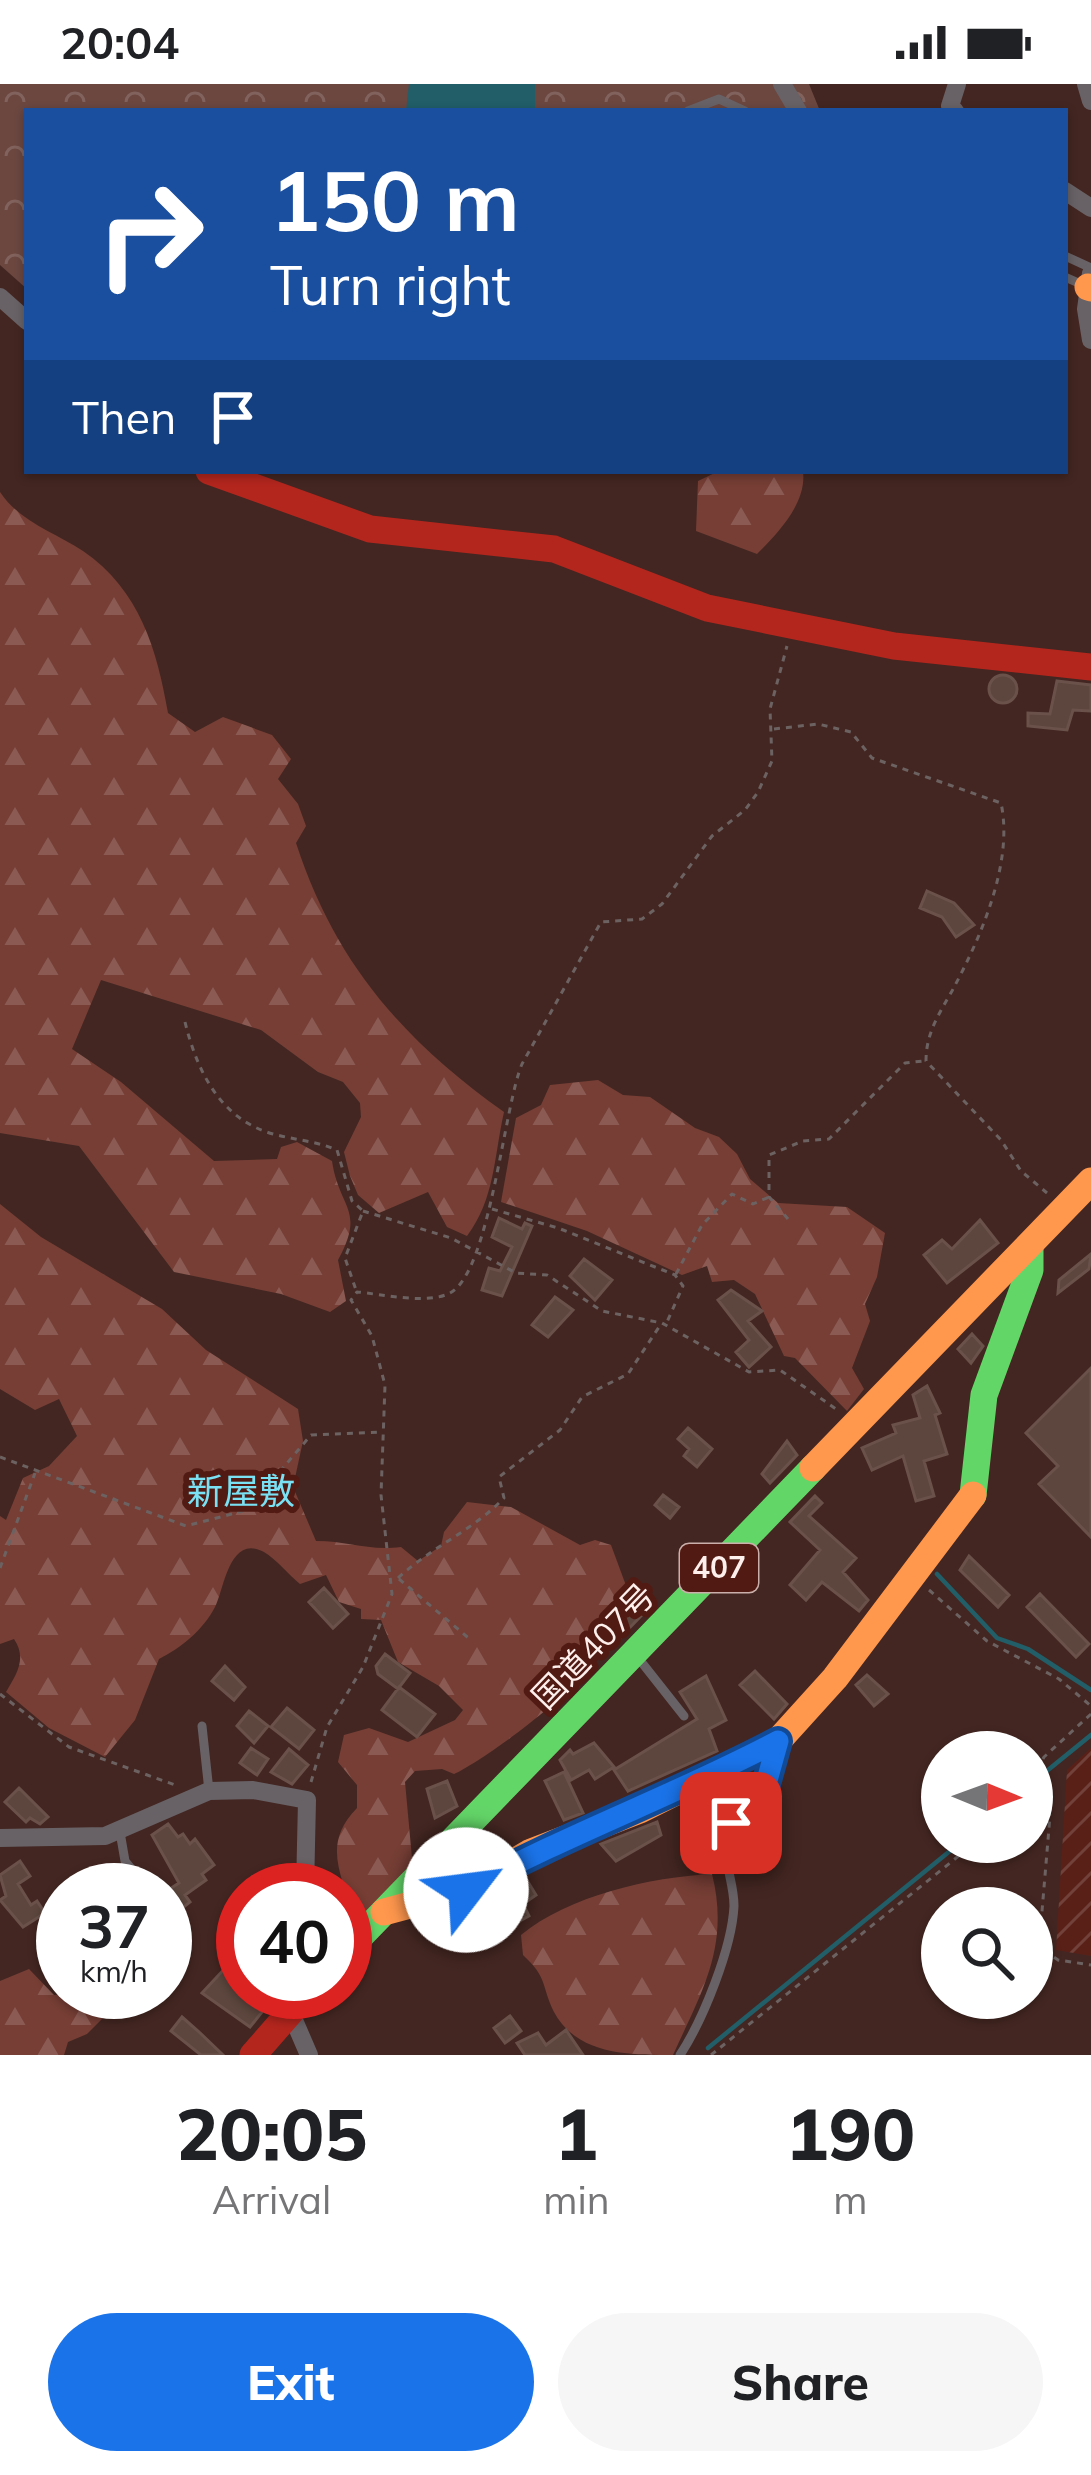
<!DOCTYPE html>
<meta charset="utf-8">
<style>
:root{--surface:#fff;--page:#f6f6f6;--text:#202124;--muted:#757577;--accent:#1a73e8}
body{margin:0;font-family:Mulish,"Noto Sans JP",sans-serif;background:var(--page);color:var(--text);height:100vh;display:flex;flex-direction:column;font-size:45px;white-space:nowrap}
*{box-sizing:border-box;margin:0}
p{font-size:39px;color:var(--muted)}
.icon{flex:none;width:66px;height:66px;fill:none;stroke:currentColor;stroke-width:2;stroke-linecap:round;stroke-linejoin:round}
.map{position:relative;height:1971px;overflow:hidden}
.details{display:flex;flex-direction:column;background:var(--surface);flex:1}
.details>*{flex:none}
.hud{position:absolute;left:24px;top:24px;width:1044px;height:366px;border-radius:0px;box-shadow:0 3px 9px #0004;background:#1a4fa0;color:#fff;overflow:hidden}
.needle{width:78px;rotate:91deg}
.fabs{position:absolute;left:921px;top:1647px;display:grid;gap:24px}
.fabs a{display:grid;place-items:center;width:132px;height:132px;border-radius:50%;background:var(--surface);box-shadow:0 3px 9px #0004;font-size:60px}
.speed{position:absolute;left:36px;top:1779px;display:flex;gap:24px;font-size:60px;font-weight:700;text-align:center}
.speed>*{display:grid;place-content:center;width:156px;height:156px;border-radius:50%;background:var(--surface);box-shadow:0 3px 9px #0004;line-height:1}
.speed small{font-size:30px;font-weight:400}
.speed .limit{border:18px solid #d22;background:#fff;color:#111}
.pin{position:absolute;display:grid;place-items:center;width:102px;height:102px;color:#fff;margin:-51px;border-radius:24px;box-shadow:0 6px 18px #0006}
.me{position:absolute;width:132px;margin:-66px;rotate:60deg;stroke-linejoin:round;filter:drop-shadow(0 0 9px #0008)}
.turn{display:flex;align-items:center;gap:42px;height:252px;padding:0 48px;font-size:54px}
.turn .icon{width:156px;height:156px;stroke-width:2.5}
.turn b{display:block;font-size:84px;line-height:102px}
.then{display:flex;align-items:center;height:114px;padding:0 48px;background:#0003;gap:24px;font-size:45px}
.eta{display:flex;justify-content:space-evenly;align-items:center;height:204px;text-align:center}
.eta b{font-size:72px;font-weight:800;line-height:84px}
.primary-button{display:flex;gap:24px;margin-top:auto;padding:24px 48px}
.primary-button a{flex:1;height:138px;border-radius:72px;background:var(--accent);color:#fff;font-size:48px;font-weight:800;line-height:138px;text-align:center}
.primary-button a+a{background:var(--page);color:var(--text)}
.status{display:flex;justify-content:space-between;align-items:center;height:84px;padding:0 60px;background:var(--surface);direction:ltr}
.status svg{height:33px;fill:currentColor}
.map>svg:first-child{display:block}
.industrial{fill:url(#industrial-furrows)}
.forest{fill:url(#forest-firs)}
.cemetery{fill:url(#cemetery-stones)}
.park{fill:url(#park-crowns)}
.water{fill:#215e68}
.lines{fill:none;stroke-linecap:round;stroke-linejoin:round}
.stream{stroke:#215e68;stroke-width:4.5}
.building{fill:#5c463d;stroke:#6a524b;stroke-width:3}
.path{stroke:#6c6262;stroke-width:3;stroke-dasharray:6 6;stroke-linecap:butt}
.lane{stroke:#686267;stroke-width:9}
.street{stroke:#686267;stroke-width:18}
.fast{stroke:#63d668;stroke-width:27}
.slow{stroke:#ff974d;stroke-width:27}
.jam{stroke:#b3261e;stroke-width:27}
.route-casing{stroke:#114b97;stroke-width:30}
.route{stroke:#1a73e8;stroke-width:21}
.labels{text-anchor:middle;stroke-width:12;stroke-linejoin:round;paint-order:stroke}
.shield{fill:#511b13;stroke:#caafab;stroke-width:3}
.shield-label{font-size:30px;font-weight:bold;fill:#feefec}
.street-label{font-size:33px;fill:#feefec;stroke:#511b13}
.neighbourhood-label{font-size:36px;fill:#79e1f3;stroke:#511b13}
</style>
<div class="status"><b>20:04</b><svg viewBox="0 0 49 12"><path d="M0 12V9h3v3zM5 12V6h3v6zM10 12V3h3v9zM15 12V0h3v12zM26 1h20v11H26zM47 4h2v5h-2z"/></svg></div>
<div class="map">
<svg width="1091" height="1971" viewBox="0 0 1091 1971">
<defs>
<pattern id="industrial-furrows" width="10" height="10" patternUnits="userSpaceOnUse" patternTransform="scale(3)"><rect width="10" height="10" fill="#592018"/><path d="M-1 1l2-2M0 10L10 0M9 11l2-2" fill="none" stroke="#72413a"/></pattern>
<pattern id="forest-firs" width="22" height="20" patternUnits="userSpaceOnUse" patternTransform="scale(3)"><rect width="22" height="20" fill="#763e35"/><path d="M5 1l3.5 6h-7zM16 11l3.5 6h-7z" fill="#8b5a52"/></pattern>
<pattern id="cemetery-stones" width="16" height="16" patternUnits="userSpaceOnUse" patternTransform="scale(3)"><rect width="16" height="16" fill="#6b4740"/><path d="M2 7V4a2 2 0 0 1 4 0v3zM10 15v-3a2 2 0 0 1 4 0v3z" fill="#81625c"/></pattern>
<pattern id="park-crowns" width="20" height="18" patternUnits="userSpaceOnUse" patternTransform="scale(3)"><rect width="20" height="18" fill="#6b4740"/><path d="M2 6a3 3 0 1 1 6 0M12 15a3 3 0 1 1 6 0" fill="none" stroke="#81625c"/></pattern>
</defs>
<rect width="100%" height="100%" fill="#432621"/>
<path class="industrial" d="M1091 1664V1872L1056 1866 1067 1686Z"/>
<path class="forest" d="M719 387H803C807 419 778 449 757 470L696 447 698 397Z
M0 408C20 438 54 448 83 467 140 506 157 566 168 629L195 648 223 633 272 651 291 675 278 695 298 720 306 742 296 759C335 879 403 956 504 1028 494 1072 495 1115 467 1152L447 1143 428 1108 379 1129 358 1111 350 1092 344 1068 361 1033 360 1019 343 998 318 988 261 946 101 896 72 965 121 998 214 1077 277 1075 281 1063 297 1058 332 1077C339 1125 366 1125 338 1176L346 1217 330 1228 281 1210 174 1188 79 1062 0 1049Z
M598 996 623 1011 650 1013 695 1044 719 1053 737 1070 750 1095 778 1119 847 1123 885 1149 877 1193 865 1220 870 1237 852 1284 864 1305 847 1327 795 1274 784 1272 755 1210 734 1196 712 1198 707 1182 682 1191 587 1147 501 1118 516 1034 541 1021 550 1001Z
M0 1120 41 1153 162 1225 206 1266 298 1325 303 1357 293 1403 316 1457C349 1457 367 1467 401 1463L418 1477 441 1462 444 1448 467 1418 511 1423 580 1461 595 1456 611 1461 628 1507 598 1555 579 1561C575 1573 576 1589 570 1600 560 1621 477 1680 454 1690L442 1685 415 1687 405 1698 413 1785 361 1833 353 1832C341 1788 322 1760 357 1724V1701L338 1678 344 1651 369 1644 408 1658 455 1636 463 1626 439 1602 398 1578 381 1536 361 1535V1525L339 1518 326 1491 300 1500C289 1491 276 1475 264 1468 229 1449 224 1506 215 1523 203 1546 181 1564 159 1575L135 1636 105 1673 49 1644 6 1608C17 1590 27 1574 14 1555L0 1560V1432L6 1436 23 1394 49 1382 77 1352 59 1315 35 1326 0 1305Z
M712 1790C730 1862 702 1907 673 1971 629 1971 577 1971 554 1928 541 1901 548 1894 523 1871L521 1851C568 1812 651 1793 712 1790Z
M29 1885 54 1911 72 1910 103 1934 87 1950 68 1958 64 1971H0V1897Z"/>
<path class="cemetery" d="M263 1790 274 1806H243V1836L232 1839 222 1832 252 1791Z"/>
<path class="park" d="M0 0H809L820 27H27V205L0 181Z"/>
<path class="water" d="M409 0H535V27H406Z"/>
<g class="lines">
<path class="stream" d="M937 1490 997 1554 1028 1565 1091 1606
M1032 1699 1091 1651
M708 1964 961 1758"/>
</g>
<path class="building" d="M989 605a14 14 0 1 1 28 0a14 14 0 1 1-28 0Z
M1057 597 1091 601V627L1073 626 1067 646 1028 642V629L1050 630Z
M927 807 954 819 974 841 956 853 942 833 920 824Z
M499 1134 522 1145 525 1139 532 1142 502 1212 482 1206 489 1184 500 1187 512 1163 492 1153Z
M980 1136 998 1159 947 1199 924 1171 942 1156 952 1165Z
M1091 1170 1089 1185 1058 1209 1059 1196Z
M584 1175 612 1196 595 1216 570 1192Z
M731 1206 762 1227 748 1237 771 1263 749 1283 736 1268 749 1256 718 1216Z
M555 1213 573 1226 548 1253 532 1241Z
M972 1250 983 1262 971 1279 958 1265Z
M1091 1284V1453L1039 1400 1058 1382 1026 1349Z
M927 1302 940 1329 935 1331 947 1370 924 1377 934 1412 916 1417 903 1372 872 1386 862 1364 896 1349 893 1341 920 1334 913 1311Z
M688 1344 712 1365 697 1383 684 1372 689 1365 678 1355Z
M787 1357 797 1371 770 1399 762 1390Z
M663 1411 679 1423 670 1434 655 1421Z
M815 1412 822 1419 809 1432 856 1474 843 1488 868 1516 859 1527 822 1498 806 1516 790 1501 820 1466 790 1438Z
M969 1472 1009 1511 998 1523 960 1486Z
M324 1504 348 1530 333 1544 309 1518Z
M1040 1510 1089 1560 1076 1573 1027 1523Z
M625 1522 642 1531 612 1562 605 1554Z
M385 1570 410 1589 398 1605 378 1590 376 1582Z
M225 1582 245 1603 234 1616 212 1597Z
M755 1587 787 1620 774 1635 740 1601Z
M867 1591 888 1610 874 1622 856 1601Z
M706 1592 726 1636 709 1645 717 1667 628 1707 614 1686 697 1635 680 1608Z
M399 1603 435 1630 417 1653 382 1626Z
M287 1624 314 1646 299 1665 271 1643Z
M249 1627 268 1642 254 1659 237 1642Z
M594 1659 614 1683 595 1695 589 1686 571 1696 560 1676 570 1666 573 1670Z
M251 1664 268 1675 257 1691 240 1679Z
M289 1665 308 1681 292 1700 271 1688Z
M564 1688 583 1729 564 1736 545 1697Z
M447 1697 457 1722 435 1734 427 1705Z
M19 1704 48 1733 40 1740 30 1734 26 1738 5 1718Z
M657 1738 661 1751 616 1777 601 1760Z
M168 1740 178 1753 183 1750 190 1760 195 1755 214 1781 202 1790 206 1796 185 1811 190 1818 176 1829 170 1821 165 1826V1808L179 1799 152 1751Z
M20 1777 30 1792 18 1800 31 1821 37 1817 45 1829 23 1843 0 1816 6 1812 0 1791Z
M525 1793 536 1811 523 1820 529 1832 500 1848 492 1832 519 1818 510 1801Z
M228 1881 243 1895 244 1912 262 1928 250 1943 202 1909Z
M510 1932 521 1947 505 1959 494 1944Z
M182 1933 198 1947 223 1971H201L171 1947Z
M566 1946 583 1971H525L517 1959 538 1949 546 1961Z"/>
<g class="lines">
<path class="path" d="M774 645 818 640 851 648 872 674 1001 719C1014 779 980 855 952 907 939 930 926 949 926 977L1001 1056 1021 1087 1047 1109
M185 938C197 987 220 1035 273 1050 295 1056 316 1057 337 1066L352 1117 363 1127 345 1174 356 1206
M492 1125 558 1144 675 1191 683 1202 667 1238
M363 1127 451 1154 516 1189 547 1191 602 1227 662 1239 749 1288 780 1286 836 1325
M788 1135 769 1113V1071L803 1057 829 1055 905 979 923 977
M676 1190 702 1141 732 1110 753 1120 769 1113
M0 1373 186 1442 247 1426 311 1351 382 1348
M0 1484 35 1389
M398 1494C433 1462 472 1447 504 1414L499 1393 560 1346 582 1313 628 1290 661 1240
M399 1495 472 1557
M929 1506 987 1557 1059 1595 1091 1622
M0 1610 69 1663 178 1702
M1091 1630 1044 1673 1037 1686 1050 1732 1039 1863 1058 1876 1091 1881
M311 1698 327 1643 363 1583 392 1510 381 1411 385 1301 372 1252 351 1216 357 1208C382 1210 427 1221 450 1209 490 1188 504 1022 522 980L601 838 642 835 662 820 712 752 745 726 758 708 772 677 770 625 787 562
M711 1971 976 1758"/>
<path class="lane" d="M688 27 719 15 745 27
M1065 172 1091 184
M1065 193 1083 201
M639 1575 684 1632
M202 1642 209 1707
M120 1748 125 1777 139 1794
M680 1971C703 1936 732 1864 734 1822 734 1793 718 1771 731 1740 743 1709 775 1699 778 1662"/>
<path class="street" d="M782 0 798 27
M1086 0 1091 17
M955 27 950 22 957 0
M1065 107 1091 124
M1091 189 1086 225 1091 256
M0 213 27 237
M0 1754 105 1752 209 1707 253 1706 307 1716 305 1806
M290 1927 309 1971"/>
<path class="fast" d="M973 1411 984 1311 1030 1186V1161
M345 1868 813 1384"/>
<path class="slow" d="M1088 203 1091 204
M813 1384 1091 1097
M384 1828 466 1806 531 1768 640 1726 778 1657 835 1594 973 1411"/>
<path class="jam" d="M209 387 370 445 554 465 707 524 894 562 1091 583
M253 1971 308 1908"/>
</g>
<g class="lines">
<g class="route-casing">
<path id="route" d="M466 1806C567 1750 676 1711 778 1657L766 1700 731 1739"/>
</g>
<use href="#route" class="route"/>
</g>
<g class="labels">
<rect class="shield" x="680" y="1460" width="78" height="48" rx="9"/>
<g class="shield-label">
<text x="719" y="1494">407</text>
</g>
<g class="street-label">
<text transform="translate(593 1562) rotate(-46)" y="12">国道407号</text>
</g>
<g class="neighbourhood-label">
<text x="241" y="1420">新屋敷</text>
</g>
</g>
</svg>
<div class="fabs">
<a><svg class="needle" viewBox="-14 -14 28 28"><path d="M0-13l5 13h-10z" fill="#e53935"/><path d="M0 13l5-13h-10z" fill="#757577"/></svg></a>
<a><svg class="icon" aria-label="search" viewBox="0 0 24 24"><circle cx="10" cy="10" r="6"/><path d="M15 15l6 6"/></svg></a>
</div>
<div class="speed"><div>37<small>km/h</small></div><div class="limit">40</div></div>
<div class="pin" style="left:731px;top:1739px;background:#d93025"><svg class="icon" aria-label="arrive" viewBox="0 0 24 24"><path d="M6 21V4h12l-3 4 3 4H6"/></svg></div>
<svg class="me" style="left:466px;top:1806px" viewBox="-20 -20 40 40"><circle r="19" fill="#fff"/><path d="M0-13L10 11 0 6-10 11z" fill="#1a73e8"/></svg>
<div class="hud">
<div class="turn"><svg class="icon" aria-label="right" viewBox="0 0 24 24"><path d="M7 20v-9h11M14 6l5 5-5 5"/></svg><div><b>150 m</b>Turn right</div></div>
<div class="then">Then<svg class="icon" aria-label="arrive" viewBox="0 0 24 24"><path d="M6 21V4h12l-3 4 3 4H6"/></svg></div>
</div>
</div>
<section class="details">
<div class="eta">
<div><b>20:05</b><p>Arrival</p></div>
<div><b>1</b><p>min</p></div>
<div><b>190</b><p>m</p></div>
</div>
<div class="primary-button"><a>Exit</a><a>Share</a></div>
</section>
